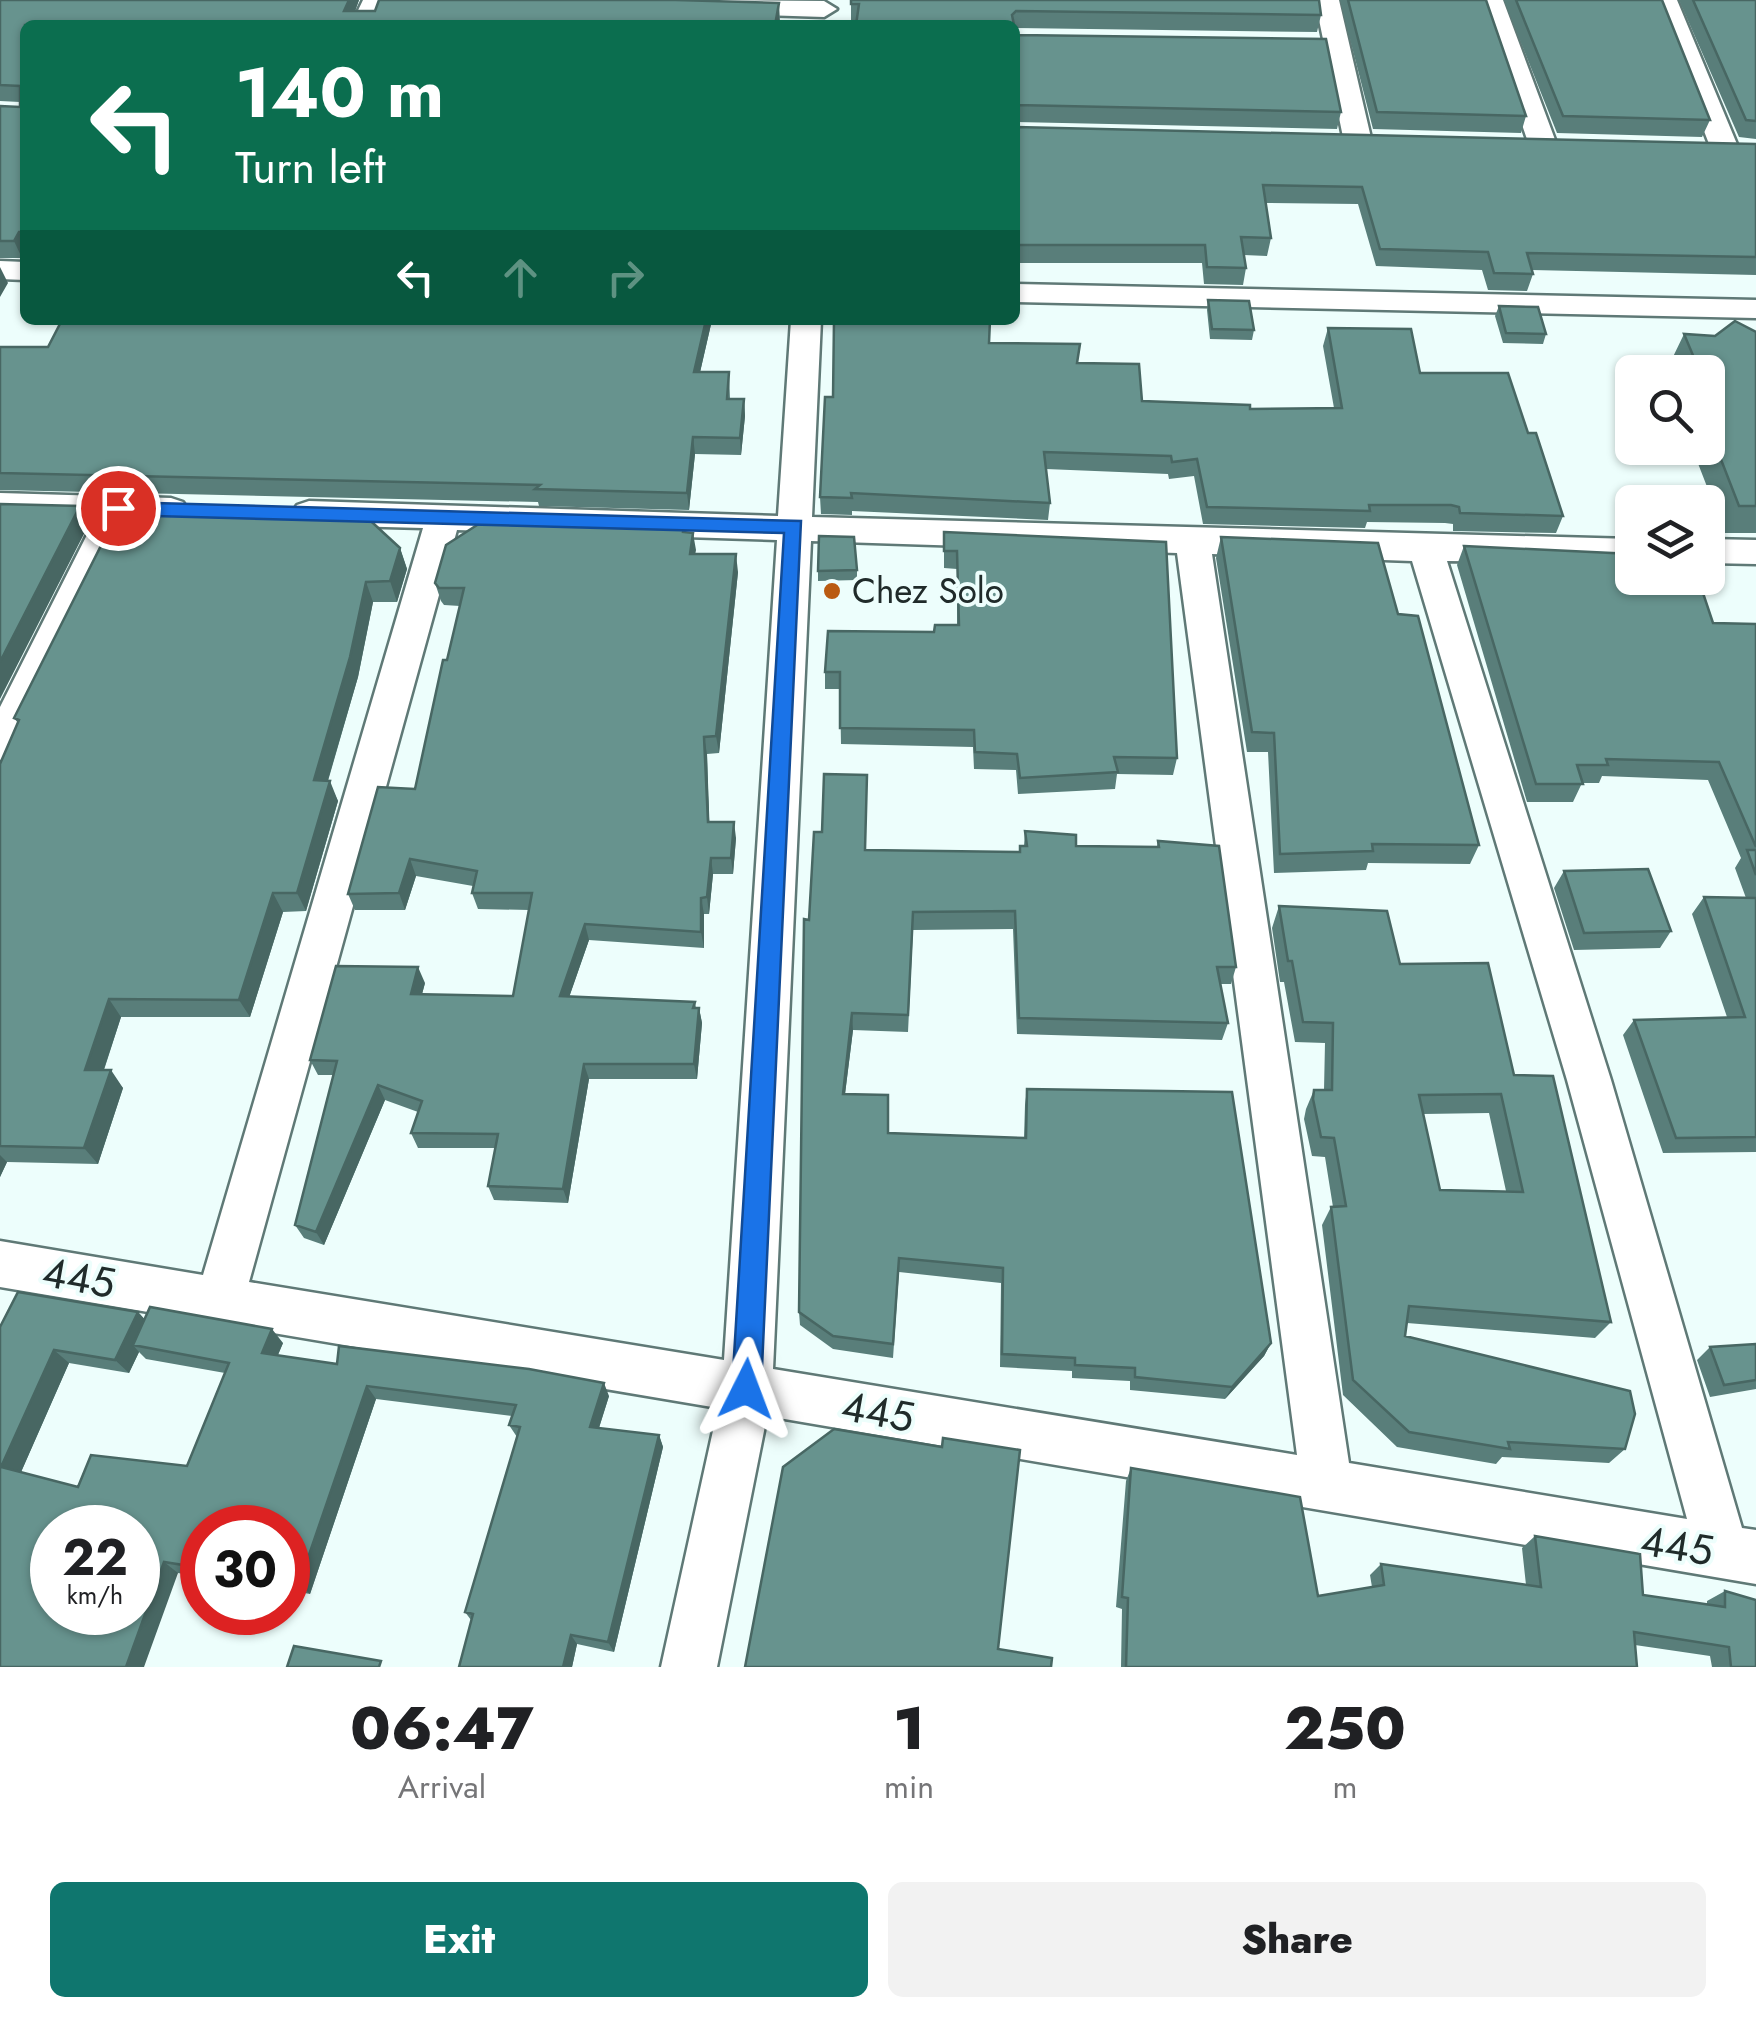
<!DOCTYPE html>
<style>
:root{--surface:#fff;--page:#f2f2f2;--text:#202124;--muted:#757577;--accent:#0f766e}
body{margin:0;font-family:Jost,sans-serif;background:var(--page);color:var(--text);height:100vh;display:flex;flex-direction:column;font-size:38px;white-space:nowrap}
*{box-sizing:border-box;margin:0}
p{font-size:32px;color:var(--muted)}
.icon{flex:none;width:55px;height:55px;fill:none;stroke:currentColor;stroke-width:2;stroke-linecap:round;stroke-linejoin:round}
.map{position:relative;height:1667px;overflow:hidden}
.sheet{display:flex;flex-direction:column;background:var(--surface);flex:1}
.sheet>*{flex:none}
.top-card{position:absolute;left:20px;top:20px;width:1000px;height:305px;border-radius:15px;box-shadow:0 2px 8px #0004;background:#0b6e4f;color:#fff;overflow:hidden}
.fabs{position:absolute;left:1615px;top:355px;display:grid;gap:20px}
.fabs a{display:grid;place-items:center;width:110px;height:110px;border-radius:15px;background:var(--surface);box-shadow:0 2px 8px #0004;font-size:50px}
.speed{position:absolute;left:30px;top:1505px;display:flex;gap:20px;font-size:50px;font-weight:700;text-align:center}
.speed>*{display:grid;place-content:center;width:130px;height:130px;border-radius:50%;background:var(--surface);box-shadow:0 2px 8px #0004;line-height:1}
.speed small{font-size:25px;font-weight:400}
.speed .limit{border:15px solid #d22;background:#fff;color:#111}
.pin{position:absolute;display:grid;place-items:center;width:85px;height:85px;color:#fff;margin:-42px;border:5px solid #fff;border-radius:50%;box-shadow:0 2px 10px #0007}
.me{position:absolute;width:110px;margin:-55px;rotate:3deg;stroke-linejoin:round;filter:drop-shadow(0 0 8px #0008)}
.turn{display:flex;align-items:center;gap:35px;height:210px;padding:0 50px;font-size:45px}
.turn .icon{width:130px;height:130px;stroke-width:2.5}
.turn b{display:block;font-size:70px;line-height:85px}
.lanes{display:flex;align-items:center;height:95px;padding:0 50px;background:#0003;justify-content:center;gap:50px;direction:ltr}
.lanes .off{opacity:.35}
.eta{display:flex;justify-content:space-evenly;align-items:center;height:170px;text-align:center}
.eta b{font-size:60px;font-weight:800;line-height:70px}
.action{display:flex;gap:20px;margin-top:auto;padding:20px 50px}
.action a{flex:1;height:115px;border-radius:15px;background:var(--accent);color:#fff;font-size:40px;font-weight:800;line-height:115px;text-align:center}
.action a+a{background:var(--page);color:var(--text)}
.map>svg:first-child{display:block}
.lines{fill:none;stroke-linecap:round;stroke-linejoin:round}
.street-casing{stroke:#5f7976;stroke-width:5}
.street{fill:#fff;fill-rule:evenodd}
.wall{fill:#597e7a;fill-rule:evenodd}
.shaded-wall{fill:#486763}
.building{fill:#67938e;stroke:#486763;stroke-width:2.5;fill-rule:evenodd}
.route{fill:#1a73e8;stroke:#114b97;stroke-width:2.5}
.poi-dot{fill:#ba5b12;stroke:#edfefc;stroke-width:4}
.labels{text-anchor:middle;stroke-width:8;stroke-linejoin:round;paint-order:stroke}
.poi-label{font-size:35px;fill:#202b2a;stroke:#edfefc;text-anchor:start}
.near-street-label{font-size:42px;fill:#202b2a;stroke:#edfefc}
</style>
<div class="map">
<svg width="1756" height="1667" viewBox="0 0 1756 1667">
<rect width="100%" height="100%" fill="#edfefc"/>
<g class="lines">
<g class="street-casing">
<path id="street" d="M363 0H387L377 25H351Z
M720 0 824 1 837 9 824 17 726 14 713 6Z
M1315 0H1339L1372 142 1368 148 1358 150 1344 142Z
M1479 0H1503L1557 145 1553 151 1543 153 1529 145Z
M1653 0H1677L1739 149 1735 155 1725 157 1711 149Z
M0 261 25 262V280L0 279Z
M1015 284 1756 300V318L1015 302Z
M791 320H821L812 517 1632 539V563L1447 561 1611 1080 1742 1528 1756 1530V1584L767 1416 717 1667H661L718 1408 0 1287V1241L203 1275 423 528 309 525 297 521 292 513 297 505 309 501 778 516ZM457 530 777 540 724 1360 249 1282ZM811 541 1177 553 1297 1455 773 1369ZM1212 554 1412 561 1567 1080 1687 1519 1349 1463Z
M0 493 171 498 183 502 188 510 183 518 129 520 19 745 14 755 0 760V707L95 519 0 517Z
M1708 539 1756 540V564L1708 563Z"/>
</g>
<use href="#street" class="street"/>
</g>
<path class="wall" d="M0 0H359L355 11 779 3 780 20 779 25H25V252L22 258H0V106L20 107V102L0 101Z
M851 0 1321 15 1317 32 1015 28 851 20Z
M1340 0H1486L1526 116 1521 133 1373 129Z
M1504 0H1662L1710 120 1702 137 1557 133Z
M1679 0H1756V139L1739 137Z
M1016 35 1341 112 1337 129 1015 122Z
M1015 127 1756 144V275L1532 270 1533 274 1527 291 1488 290 1482 270 1376 266 1358 204 1265 203 1271 238 1267 256 1244 255 1246 268 1243 285 1204 284 1202 263H1015Z
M1208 300 1254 330 1252 340 1210 339 1207 310Z
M1499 306 1546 334 1543 344 1503 343 1495 316Z
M62 320H712L700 372H729L730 399H744L745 416 741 455 695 454 689 510 539 506 538 502 0 490V347H48Z
M1328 328 1420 373 1528 433 1563 516 1556 533 1453 531V524L1445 523 1367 522 1365 528 1203 524 1194 476 1169 479 1168 474 1046 469 1050 503 1048 520 852 511V515L821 514 820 497 833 397 989 343 1077 363 1142 401 1250 409 1334 408 1323 346Z
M1756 332V533H1725L1692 448H1708V372H1676L1671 361 1684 334 1715 336Z
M684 524 685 532 693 533 695 554 738 572 719 753 707 754 709 822 736 838 733 874H713L709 914H704V948L589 940 569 997 695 1002 696 1008H699L702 1023 697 1079H589L568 1203 494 1200 488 1186 495 1148H418L411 1133 418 1112 385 1100 324 1245 304 1238 295 1225 333 1075H318L310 1060 425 983 422 994 513 996 529 910 478 909 472 893 473 886 416 876 405 910H355L348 894 415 789 460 606 444 605 441 601 435 583Z
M944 532 1177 758 1173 775 1117 774 1115 789 1018 794 1016 770 974 769 973 747 841 744 840 689H825V672L934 632 957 625V569L944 568Z
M1221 537 1479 845 1470 864 1368 863 1366 870 1274 873 1268 752H1247L1216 558Z
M1464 546 1713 623 1756 624V1152L1663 1153 1623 1035 1634 1020 1727 1017 1692 914 1704 897 1746 898 1735 868 1741 858 1708 780 1602 776 1599 783H1582L1573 802H1527L1457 565Z
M400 548 407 569 397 602H373L358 677 328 781 338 801 306 911 283 912 250 1017H121L104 1070 123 1088 98 1164 7 1162 0 1177V764L18 723 14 718Z
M857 570V580L818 581V571Z
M1025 831 1076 846 1157 847 1158 841 1236 967 1231 984H1220L1228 1023 1222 1040 1017 1034 1013 929 913 930 908 1032 853 1030 845 1094 888 1133 1024 1138 1025 1105 1027 1089 1271 1343 1264 1356 1225 1399 1130 1390V1381L1072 1378V1371L1000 1367 1001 1283 899 1272 893 1358 833 1349 800 1325 799 1312 809 920 822 832 866 850 1019 852 1020 846H1024Z
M1564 871 1671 931 1660 948 1574 950 1554 888Z
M1279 906 1400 964 1514 1075 1611 1322 1595 1338 1407 1323 1405 1336 1625 1449 1609 1463 1502 1457 1496 1464 1397 1447 1343 1395 1322 1225 1331 1207H1333L1325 1157 1312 1156 1304 1119 1306 1109 1314 1090H1324L1325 1043 1295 1042 1284 982H1280L1272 928ZM1489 1113 1506 1191 1440 1190 1423 1114Z
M138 1312 144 1319 283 1343 278 1355 337 1364 609 1396 599 1428 659 1435 663 1447 614 1652 577 1644 572 1667H459L471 1620 465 1612 517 1437 509 1425 512 1416 376 1399 310 1594 288 1590V1528H202V1577L178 1573 0 1667V1327ZM139 1352 146 1359 225 1373 187 1466 78 1487 21 1472 69 1363 129 1373Z
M1756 1344V1389L1710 1397 1697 1360 1710 1347Z
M1131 1468 1318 1596 1372 1587 1370 1575 1381 1564 1526 1585 1522 1548 1535 1536 1643 1595 1707 1604V1601L1725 1591 1756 1667H1712L1710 1656 1635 1645 1637 1667H1121L1122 1609 1116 1607 1126 1481Z"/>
<path class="shaded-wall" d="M349 0H359L350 25 344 11Z
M779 3V25H775Z
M19 232 25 246V252L22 258 14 241Z
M0 267 8 283 0 297Z
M706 320H712L696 390 694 372Z
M744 399 745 416 741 455 740 438Z
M693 437 695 454 689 510 687 493Z
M80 506 89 524 0 699V662Z
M693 533 696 550 692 572 690 554Z
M400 548 407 569 397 602 390 581Z
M736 554 738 572 719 753 716 736Z
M366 582 373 602 358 677 322 800 314 780Z
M704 737 707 754 710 838 708 822Z
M330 781 338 801 306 911 297 893Z
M734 822 736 838 733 874 731 858Z
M711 858 713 874 709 914 707 897Z
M410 859 416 876 405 910 399 893Z
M273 893 283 912 250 1017 239 1000Z
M701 898 704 914V948L701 932Z
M585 924 589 940 564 1012 560 996Z
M418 967 425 983 418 1009 411 994Z
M109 999 121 1017 98 1087 85 1070Z
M699 1008 702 1023 697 1079 694 1064Z
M852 1013 853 1030 843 1110V1094Z
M584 1064 589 1079 568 1203 563 1189Z
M111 1070 123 1088 98 1164 84 1148Z
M378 1085 385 1100 324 1245 316 1232Z
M0 1155 7 1162 0 1177Z
M138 1312 151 1326 133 1345 139 1352 129 1373 115 1360Z
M272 1329 283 1343 273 1366 262 1353Z
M1271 1343 1264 1356 1225 1399 1232 1387Z
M54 1350 69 1363 18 1479 1 1467Z
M604 1383 609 1396 595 1440 590 1427Z
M367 1386 376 1399 310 1594 299 1584Z
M659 1435 663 1447 614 1652 608 1642Z
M164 1562 178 1573 144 1667H126Z
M571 1635 577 1644 572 1667H563Z"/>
<path class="building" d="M0 0H349L344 11H375L379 0H676L779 3 775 25H25V232H19L14 241H0V106L20 107V86L0 85Z
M851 0H1319L1321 15 1016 11 1012 15 1014 25H856L859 4H851Z
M1348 0H1486L1526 116 1377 112Z
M1516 0H1662L1710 120 1563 116Z
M1693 0H1756V121L1746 120Z
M1015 29 1016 35 1326 39 1341 112 1016 105 1015 112Z
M1015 127 1756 144V257L1527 253 1533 274 1494 273 1488 252 1380 249 1362 187 1263 185 1271 238 1241 237 1246 268 1207 267 1205 245H1015Z
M1208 300 1249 301 1254 330 1212 329Z
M1499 306 1538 307 1546 334 1506 333Z
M62 320H706L694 372H729L727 399H744L740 438 693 437 687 493 535 489 540 485 0 473V347H48Z
M834 320H990L989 343 1080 344 1077 363 1139 364 1142 401 1250 405V409L1342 408 1328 328 1411 329 1420 373H1508L1528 433H1536L1563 516 1460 513 1459 507 1451 505H1369L1370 511 1207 507 1197 459 1172 462 1171 456 1044 452 1050 503 851 493 852 498 820 497 825 397H833Z
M1735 321 1756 332V506H1739L1708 426V407H1715L1708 389V372H1700L1684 334 1715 336Z
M0 504 80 506 0 662Z
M122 504 361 512 400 548 390 581 366 582 350 657 314 780 330 781 297 893H273L239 1000 109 999 85 1070H111L84 1148 0 1146V764L19 720 14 718Z
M488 518 684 524 683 532 693 533 690 554H736L716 736 704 737 708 822H734L731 858H711L707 897 701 898V932L585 924 560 996 695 1002 693 1008H699L694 1064H584L563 1189 488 1186 498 1134 411 1133 422 1101 378 1085 316 1232 295 1225 337 1061 310 1060 336 966 418 967 411 994 513 996 532 893H472L477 871 410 859 399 893 348 894 378 787 415 789 443 660H447L464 588H439L435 583 446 545Z
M944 532 1166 542 1177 758 1114 757 1118 772 1020 778 1017 754 975 752 974 730 840 728V672H825L828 631 934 632 935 625H959L957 551H944Z
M819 536 854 537 857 570 818 571Z
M1221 537 1378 543 1398 614 1418 616 1479 845 1372 844 1373 851 1280 854 1274 733 1252 732Z
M1464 546 1632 554V578H1698L1713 623 1756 624V847L1719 762 1606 759 1608 765H1577L1583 784H1536Z
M824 774 867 775 865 850 1020 852V846H1027L1025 831 1076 835V846L1159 847 1158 841 1219 846 1236 967H1217L1228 1023 1019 1018 1015 911 913 912 908 1015 852 1013 843 1094 888 1095V1133L1026 1138 1027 1089 1232 1092 1271 1343 1232 1387 1135 1377V1368L1075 1365V1358L1002 1354 1003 1268 899 1258 893 1344 833 1336 799 1312 804 919 809 920 814 832H822Z
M1747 850H1756V875Z
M1648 869 1671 931 1584 933 1564 871Z
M1704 897 1756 898V1137L1676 1138 1634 1020 1745 1017Z
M1279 906 1387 911 1400 964 1488 963 1514 1075 1553 1076 1611 1322 1409 1306 1405 1336 1630 1391 1635 1414 1625 1449 1508 1442 1510 1449 1409 1432 1353 1380 1331 1207 1346 1206 1334 1138 1321 1137 1313 1099 1314 1090H1332L1333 1023 1303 1022 1292 961H1288ZM1501 1094 1523 1192 1440 1190 1419 1095Z
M18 1292 138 1312 115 1360 54 1350 1 1467 78 1487 91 1455 187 1466 229 1363 133 1345 150 1307 272 1329 262 1353 337 1364 339 1346 529 1369 604 1383 590 1427 659 1435 608 1642 571 1635 563 1667H459L473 1614 465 1612 520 1427 509 1425 516 1405 367 1386 299 1584 288 1582V1528H202V1568L164 1562 126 1667H0V1327ZM52 1528H138V1612H52Z
M1756 1344V1380L1724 1385 1710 1347Z
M834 1429 942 1447 943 1438 1020 1450 998 1649 1052 1658 1051 1667H745L783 1467Z
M1131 1468 1300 1497 1318 1596 1384 1585 1381 1564 1541 1587 1535 1536 1640 1554 1643 1595 1725 1607V1591L1756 1600V1667H1731L1729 1647 1634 1632 1637 1667H1126L1128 1598 1122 1597Z
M294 1646 381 1661 379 1667H287Z"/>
<path class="route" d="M118 502 801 521 761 1389 757 1399 746 1403 736 1399 732 1389 784 533 118 515 108 508Z"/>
<circle class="poi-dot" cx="832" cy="591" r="10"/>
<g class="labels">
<g class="poi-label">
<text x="852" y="603">Chez Solo</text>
</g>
<g class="near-street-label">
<text transform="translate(79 1277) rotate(10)" y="15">445</text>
<text transform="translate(878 1411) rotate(10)" y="15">445</text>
<text transform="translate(1677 1545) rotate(9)" y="15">445</text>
</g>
</g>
</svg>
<div class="fabs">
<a><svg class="icon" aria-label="search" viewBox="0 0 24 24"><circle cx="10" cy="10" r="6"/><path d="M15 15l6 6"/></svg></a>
<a><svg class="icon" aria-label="layers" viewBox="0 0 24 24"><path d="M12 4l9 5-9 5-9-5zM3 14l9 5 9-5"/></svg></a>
</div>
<div class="speed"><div>22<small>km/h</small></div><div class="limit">30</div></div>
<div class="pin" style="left:118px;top:508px;background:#d93025"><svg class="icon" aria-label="arrive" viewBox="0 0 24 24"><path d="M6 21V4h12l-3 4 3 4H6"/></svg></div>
<svg class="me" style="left:746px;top:1389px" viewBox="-20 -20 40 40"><path d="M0-17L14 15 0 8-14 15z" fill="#1a73e8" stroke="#fff" stroke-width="4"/></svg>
<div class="top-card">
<div class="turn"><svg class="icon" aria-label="left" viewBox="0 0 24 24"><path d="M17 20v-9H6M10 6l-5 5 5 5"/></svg><div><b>140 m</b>Turn left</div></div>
<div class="lanes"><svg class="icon" aria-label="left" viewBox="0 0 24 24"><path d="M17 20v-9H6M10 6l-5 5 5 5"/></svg><svg class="icon off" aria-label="ahead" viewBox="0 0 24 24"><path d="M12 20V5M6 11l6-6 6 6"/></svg><svg class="icon off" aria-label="right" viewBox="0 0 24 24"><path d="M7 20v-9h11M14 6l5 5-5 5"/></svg></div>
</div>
</div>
<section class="sheet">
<div class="eta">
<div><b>06:47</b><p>Arrival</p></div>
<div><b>1</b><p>min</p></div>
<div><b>250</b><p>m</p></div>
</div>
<div class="action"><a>Exit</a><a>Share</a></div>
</section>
